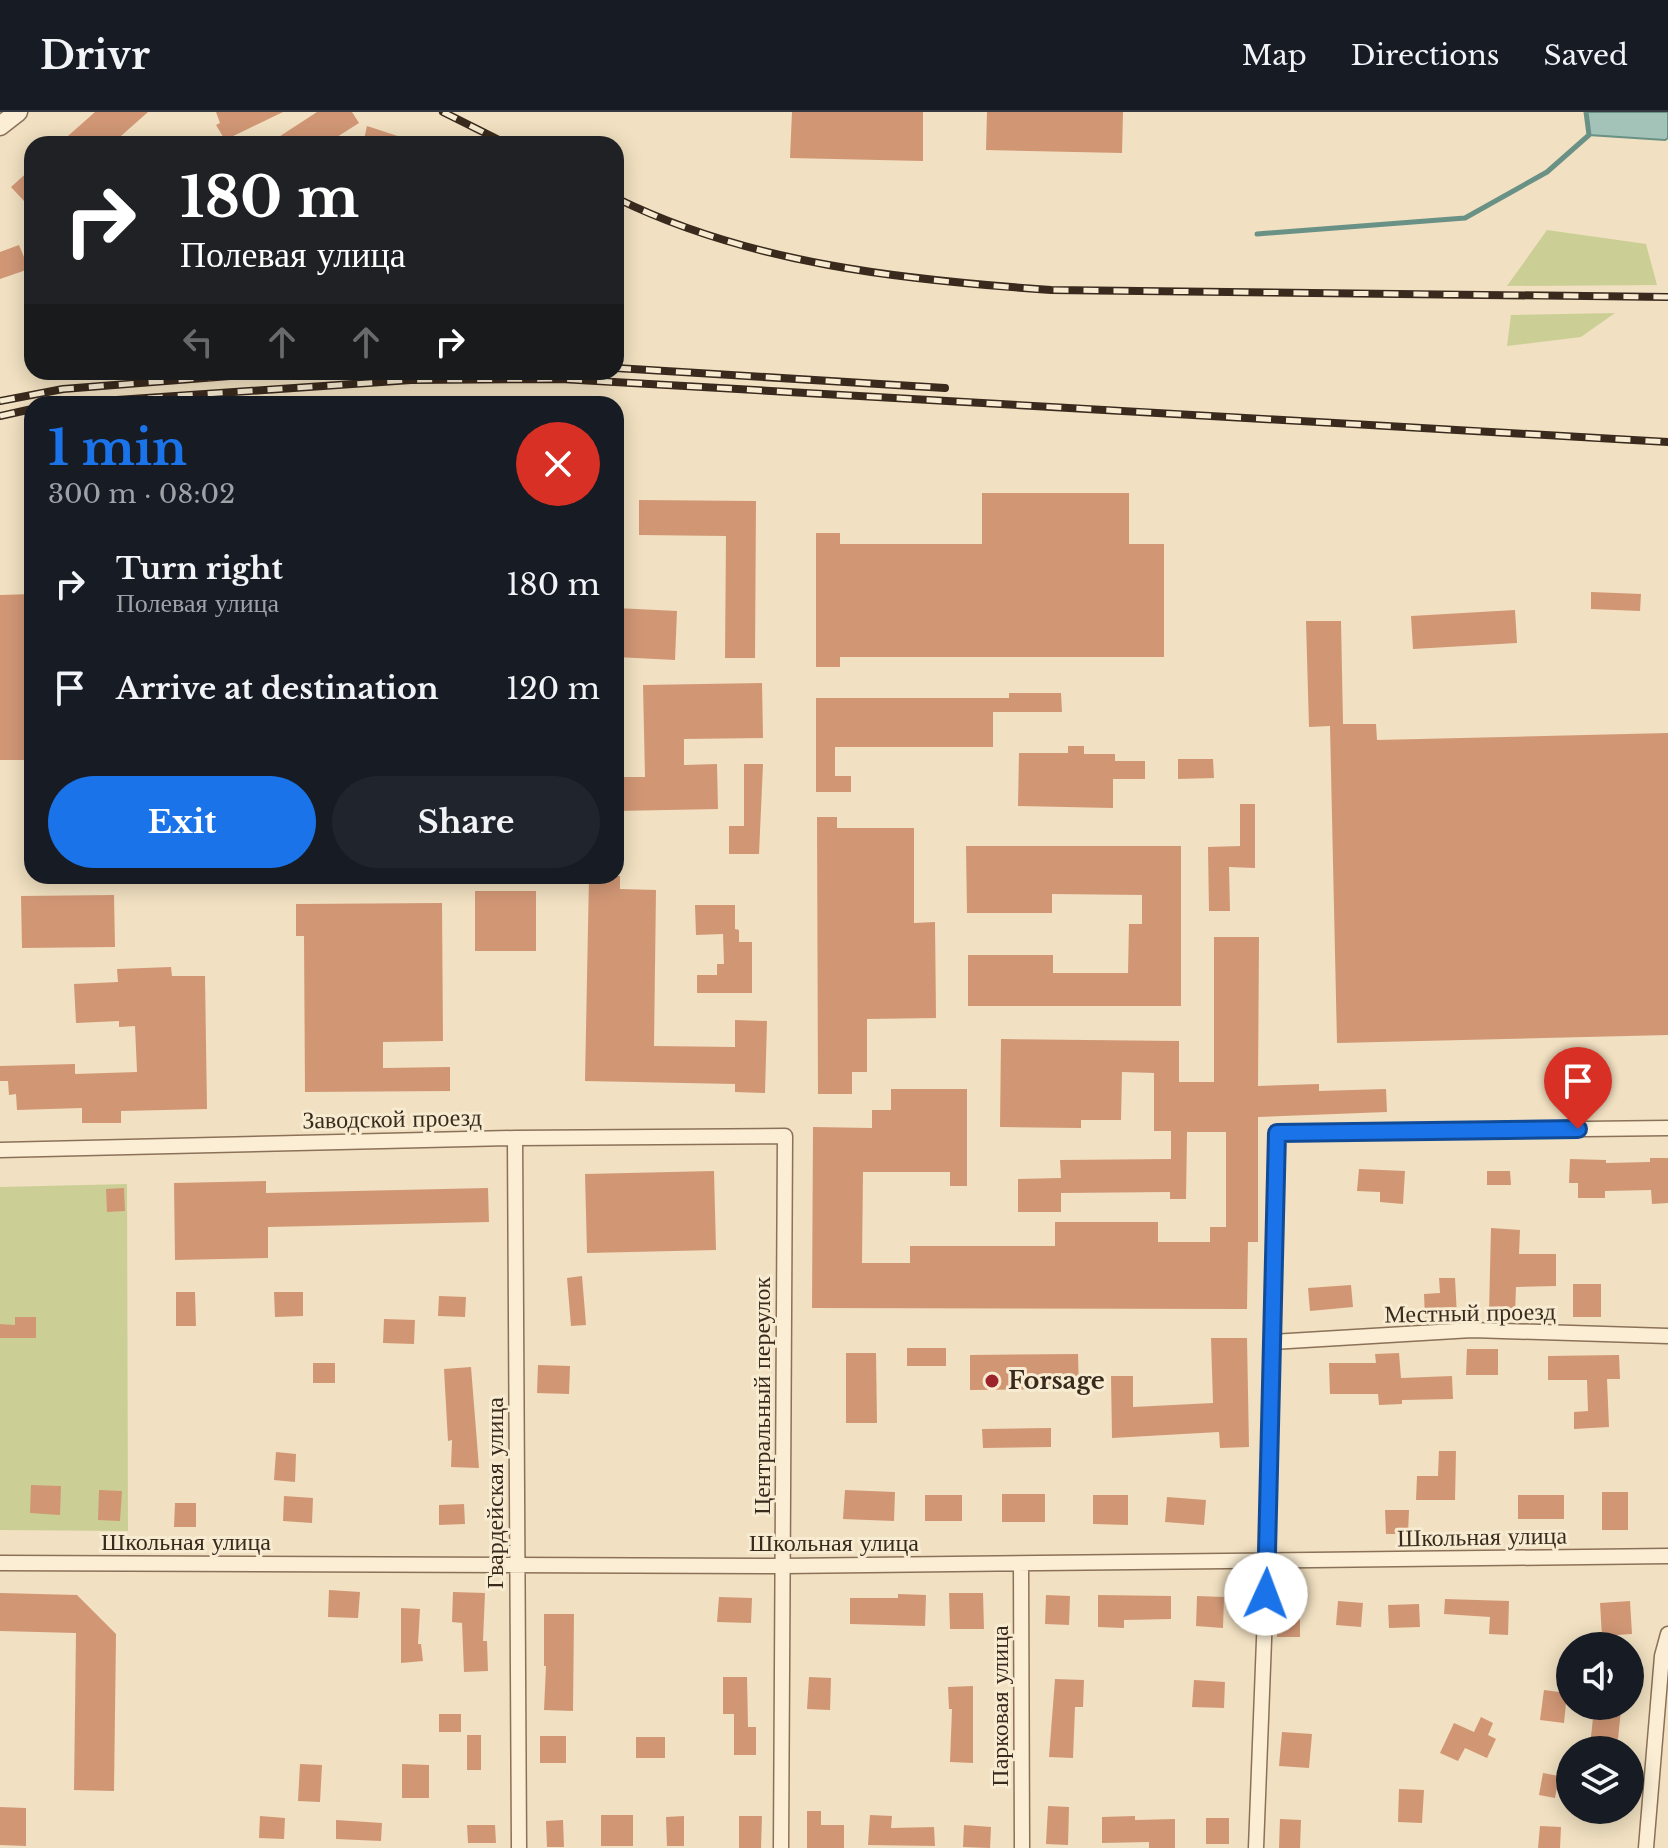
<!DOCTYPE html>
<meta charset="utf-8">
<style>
:root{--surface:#171b24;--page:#20242c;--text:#f1f3f6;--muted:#9ea1a6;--line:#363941;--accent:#1a73e8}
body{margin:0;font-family:"Libre Baskerville",serif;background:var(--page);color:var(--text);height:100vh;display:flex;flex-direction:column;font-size:30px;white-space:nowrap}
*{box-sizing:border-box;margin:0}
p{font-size:26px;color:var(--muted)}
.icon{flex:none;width:44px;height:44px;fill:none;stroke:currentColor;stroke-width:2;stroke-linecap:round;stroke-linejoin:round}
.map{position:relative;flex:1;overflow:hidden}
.details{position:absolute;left:24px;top:284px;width:600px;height:488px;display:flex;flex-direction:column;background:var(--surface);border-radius:24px;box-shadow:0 4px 20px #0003}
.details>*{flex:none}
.banner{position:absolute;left:24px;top:24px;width:600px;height:244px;border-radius:24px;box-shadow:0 4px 20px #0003;background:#202124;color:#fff;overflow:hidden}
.controls{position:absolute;left:1556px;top:1520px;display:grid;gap:16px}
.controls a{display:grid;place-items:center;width:88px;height:88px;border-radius:50%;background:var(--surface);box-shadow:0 4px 20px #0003;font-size:40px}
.pin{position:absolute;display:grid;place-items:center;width:68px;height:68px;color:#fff;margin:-82px -34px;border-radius:50% 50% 50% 0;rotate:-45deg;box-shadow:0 0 8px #0007}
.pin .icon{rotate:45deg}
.me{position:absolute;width:88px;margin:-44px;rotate:2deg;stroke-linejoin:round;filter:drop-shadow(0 0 6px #0008)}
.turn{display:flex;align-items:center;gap:28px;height:168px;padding:0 24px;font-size:36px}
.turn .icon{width:104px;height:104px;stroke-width:2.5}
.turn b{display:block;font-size:56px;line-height:68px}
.lanes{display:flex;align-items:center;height:76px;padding:0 24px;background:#0003;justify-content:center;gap:40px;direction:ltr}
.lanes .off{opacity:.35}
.round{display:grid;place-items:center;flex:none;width:84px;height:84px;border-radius:42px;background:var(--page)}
.headline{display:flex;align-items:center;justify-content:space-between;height:136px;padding:0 24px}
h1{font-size:48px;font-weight:700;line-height:60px;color:var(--accent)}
.action{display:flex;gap:16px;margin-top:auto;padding:16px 24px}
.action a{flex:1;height:92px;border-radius:48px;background:var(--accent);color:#fff;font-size:32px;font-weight:700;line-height:92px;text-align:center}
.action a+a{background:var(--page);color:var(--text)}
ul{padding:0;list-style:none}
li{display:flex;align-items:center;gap:24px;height:104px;padding:0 24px}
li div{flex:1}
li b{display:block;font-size:30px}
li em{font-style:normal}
header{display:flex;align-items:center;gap:48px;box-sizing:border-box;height:112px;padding:0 40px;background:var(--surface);border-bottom:2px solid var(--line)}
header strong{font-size:38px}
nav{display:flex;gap:44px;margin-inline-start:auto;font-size:28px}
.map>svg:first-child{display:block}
.green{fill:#cbcf95}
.water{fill:#a4c3b8;stroke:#6a9186;stroke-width:2}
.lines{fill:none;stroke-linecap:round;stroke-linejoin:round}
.stream{stroke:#6a9186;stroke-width:5}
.building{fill:#d19775}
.minor-casing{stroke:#8b7158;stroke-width:17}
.tertiary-casing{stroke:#8b7158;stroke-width:21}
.minor{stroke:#fbeed5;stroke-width:14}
.tertiary{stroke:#fbeed5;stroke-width:18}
.rail-casing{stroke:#3a2a1d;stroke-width:8}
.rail{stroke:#f7ebd1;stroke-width:5;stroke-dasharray:15;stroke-linecap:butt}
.route-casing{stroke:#114b97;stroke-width:20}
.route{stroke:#1a73e8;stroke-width:14}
.poi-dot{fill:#9e242b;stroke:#f7ebd1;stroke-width:3}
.labels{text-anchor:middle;stroke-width:6;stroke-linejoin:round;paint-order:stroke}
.street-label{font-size:24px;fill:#3a2a1d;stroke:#f7ebd1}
.poi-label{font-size:24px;font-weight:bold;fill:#3a2a1d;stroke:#f7ebd1;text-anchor:start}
</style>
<header>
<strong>Drivr</strong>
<nav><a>Map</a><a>Directions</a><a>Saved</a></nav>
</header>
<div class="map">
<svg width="1668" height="1736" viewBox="0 0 1668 1736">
<rect width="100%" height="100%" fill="#f1e0c1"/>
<path class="green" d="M1547 118 1646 132 1657 173 1507 174Z
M1615 201 1581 225 1507 234 1511 203Z
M127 1072 128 1419 0 1418V1075Z"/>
<path class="water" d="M1586 0H1668V26L1665 28 1589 23Z"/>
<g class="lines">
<path class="stream" d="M1257 122 1465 106 1547 60 1589 23 1586 0"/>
</g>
<path class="building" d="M95 0H148L112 32H59Z
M216 0H283L225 28 216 13 220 11Z
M317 0H352L359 11 326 32H268Z
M792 0H923V49L790 46Z
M987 0H1123L1122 41 986 38Z
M367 14 413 29V32H363Z
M32 56V81L24 89 11 75Z
M19 133 29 157 0 167V140Z
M982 381H1129V432H1164V545H840V555H816V421H840V432H982Z
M639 388 756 389 755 546H725L726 424 639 423Z
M1591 480 1641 482 1640 499 1591 497Z
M32 482V648H0V483Z
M616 496 677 499 675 548 616 545Z
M1515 498 1517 531 1413 537 1411 504Z
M1306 509H1341L1343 612H1376L1377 628 1668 621V923L1337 931 1330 614 1309 615Z
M762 571 763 626 684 627V653L717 652 718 697 616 699V665H645L643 573Z
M1009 581H1061L1062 600H993V635H835V664H851V680H816V586H1009Z
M1068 634H1084V642H1115V649H1145V667H1113V696L1018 694 1019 641H1068Z
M1178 647H1213L1214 666 1178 667Z
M744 652H763L759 742H729V714H744Z
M1240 692H1255V756L1229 755 1230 799H1209L1208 735 1240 734Z
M817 705H837V716H914V811L935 810 936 906 867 907V960H852V982H818Z
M966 734H1181V894H968V843H1053V861H1128L1129 812H1142V783L1052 782V801H967Z
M589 764H620V777L656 778 654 934 735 935V908L767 909 765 981 735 980V972L585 969Z
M475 779H536V839H475Z
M114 783 115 835 22 836 21 784Z
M442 791 443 929 383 930V956L450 955V979L305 980 304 824H296V792Z
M695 793H735V817L739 818V830H752V881H697V863H717V852H724L723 822 696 823Z
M1214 825H1259L1258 974 1319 972V979L1386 977 1387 1000 1258 1005V1130H1248L1247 1197 812 1196 813 1015 872 1016V998H891V977H967V1074H950V1060H863L862 1151H910V1134H1055V1110H1158V1130H1210V1115H1226V1020H1187L1186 1087H1170V1080L1061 1081V1100H1018V1067L1061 1066 1060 1048 1171 1047V1019H1154V961L1122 960 1121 1008H1081V1016L1000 1015 1001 927 1179 929V970H1214Z
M171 855 172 864H205L207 997 121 999V1011H82V996L17 998 16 982 9 983 8 969H0V954L75 952V962L137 960 135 914 119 915V909L76 911 74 872 118 870 117 857Z
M1650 1046H1668V1091L1652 1092 1651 1078 1605 1079V1086H1578V1071H1569L1570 1047 1606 1048V1051L1650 1050Z
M1359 1057 1405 1059 1403 1092 1380 1090V1080L1357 1079Z
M714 1059 716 1138 587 1141 585 1062Z
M1487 1059H1510L1511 1073H1487Z
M266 1069V1081L488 1076 489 1110 268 1115V1146L175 1148 174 1071Z
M124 1076 125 1099 107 1100 106 1077Z
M1491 1116 1520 1118 1519 1142H1556V1174L1516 1175 1515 1202H1489Z
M582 1164 586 1213 571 1214 567 1166Z
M1439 1166H1455L1457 1204 1425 1206 1424 1182 1440 1181Z
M1573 1172H1601V1205H1573Z
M1351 1173 1353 1195 1310 1199 1308 1176Z
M176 1180H195L196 1214H176Z
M274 1180H303V1204L275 1205Z
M439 1184 466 1185 465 1205 438 1204Z
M15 1205H36V1226H0V1212L15 1213Z
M384 1207 415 1208 414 1232 383 1231Z
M1211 1226H1247L1249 1335 1220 1336 1219 1320 1112 1326 1111 1264H1133V1295L1213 1291Z
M907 1236H946V1254H907Z
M1467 1237H1498V1263H1466Z
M846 1241H876L877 1311H846Z
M1399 1241 1401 1266 1452 1264 1453 1287 1402 1288V1292L1379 1293 1378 1282H1330L1329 1251H1376L1375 1242Z
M1078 1242 1079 1277 970 1278V1243Z
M1619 1243 1620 1267H1607L1609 1315 1574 1317V1300L1588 1299 1587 1268H1548V1244Z
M313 1251H335V1271H313Z
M538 1253 570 1254 569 1282 537 1281Z
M471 1255 479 1356 451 1355 452 1328 448 1329 444 1257Z
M1051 1316V1335L983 1336 982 1317Z
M1439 1339H1456L1455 1388H1416L1417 1364H1438Z
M276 1340 296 1342 295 1370 274 1368Z
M31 1373 61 1374 60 1403 30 1401Z
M99 1378 122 1379 120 1409 98 1408Z
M845 1378 895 1380 894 1409 843 1407Z
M1602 1380H1628V1418H1602Z
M1002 1382H1045V1410H1002Z
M925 1383H962V1409H925Z
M1093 1383H1128V1413L1093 1412Z
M1518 1383H1564V1407H1518Z
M284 1384 313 1386 312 1411 283 1409Z
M1167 1385 1206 1388 1204 1413 1165 1410Z
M175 1391H196V1415H174Z
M464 1392 465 1412 439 1413V1393Z
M1385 1398H1409L1408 1422H1386Z
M329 1478 360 1480 358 1506 328 1505Z
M453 1480 485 1481 483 1529H487L488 1559 464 1560 462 1511 452 1510Z
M0 1481 77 1483 116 1522 114 1679 74 1678 76 1521 0 1519Z
M949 1481H983L984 1517H950Z
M898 1482 926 1483 925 1514 850 1512V1486H898Z
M1046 1483 1070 1484 1069 1513 1045 1512Z
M1098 1483 1171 1484V1507L1124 1508V1516L1098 1515Z
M1197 1484 1224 1485 1223 1516 1196 1514Z
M719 1485 752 1486 751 1511 717 1510Z
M1445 1487 1509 1489 1508 1523 1489 1522 1490 1505 1444 1502Z
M1338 1489 1363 1491 1361 1515 1336 1513Z
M1630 1489 1632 1522 1602 1524 1600 1491Z
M1277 1490H1300V1525H1277Z
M1419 1492 1420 1515 1389 1516 1388 1493Z
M401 1496 420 1497 418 1532H421L423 1549 401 1551Z
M544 1502H574L573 1599 544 1598 546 1554H544Z
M723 1565H747L748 1615H756V1643H734V1602H723Z
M809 1565 831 1566 830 1598 807 1597Z
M1055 1567 1084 1568 1083 1595H1075L1073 1646 1049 1645Z
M1194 1568 1225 1570 1224 1596 1192 1595Z
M973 1574V1651L950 1650 952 1597H949L948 1575Z
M1544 1578 1567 1581 1564 1611 1540 1608Z
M1594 1596 1621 1598 1618 1627 1591 1625Z
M439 1602H461V1620H439Z
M1481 1605 1493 1611 1488 1623 1496 1627 1487 1646 1465 1636 1458 1649 1440 1641 1454 1611 1474 1620Z
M1282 1620 1312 1622 1309 1656 1279 1654Z
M467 1623H481V1658H467Z
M540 1624H566V1651H540Z
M636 1625H665V1646H636Z
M300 1652 322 1653 320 1690 298 1689Z
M402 1652 429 1653V1686H402Z
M1543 1661 1559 1664 1555 1686 1539 1683Z
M1399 1677 1424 1678 1422 1711 1398 1710Z
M1048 1694 1069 1695 1068 1733 1046 1732Z
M0 1695 26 1696V1734L0 1733Z
M807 1699H821V1713H844V1736H807Z
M601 1703H633V1734H601Z
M870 1703 892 1704 891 1716 934 1715 935 1734 868 1733Z
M260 1704 285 1706 284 1727 259 1726Z
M684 1704V1734H667L666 1705Z
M739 1704H762L761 1736H739Z
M1135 1704V1708L1175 1707V1736H1149V1730L1102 1731V1705Z
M1206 1706H1229V1732H1206Z
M1280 1707 1301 1708 1300 1736H1279Z
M336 1708 382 1711 381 1729 336 1727Z
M563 1708 564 1735H547L546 1709Z
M467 1713H495L496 1731H468Z
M964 1713 991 1715 990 1736 963 1735Z
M1540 1714 1561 1715 1560 1736H1538Z"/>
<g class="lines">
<g class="minor-casing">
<path id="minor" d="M515 1026 519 1736
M0 1038 515 1026 785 1024 781 1736
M1272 1230 1472 1218 1668 1224
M0 1451 783 1454 1668 1444
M1021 1452 1022 1736
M1256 1736 1267 1450 1277 1021 1668 1016
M1646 1736 1662 1544 1668 1522"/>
</g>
<g class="tertiary-casing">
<path id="tertiary" d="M0 14 18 0"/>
</g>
<use href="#minor" class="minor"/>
<use href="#tertiary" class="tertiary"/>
<g class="rail-casing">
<path id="rail" d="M443 0 507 32
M616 86C750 152 904 168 1051 178L1668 185
M616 256 945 276
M0 289 63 277 282 260
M58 292 411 268 561 267 1668 330
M0 304 32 297"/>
</g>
<use href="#rail" class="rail"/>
</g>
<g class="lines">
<g class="route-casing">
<path id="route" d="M1266 1482 1277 1021 1578 1017"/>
</g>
<use href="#route" class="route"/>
</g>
<circle class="poi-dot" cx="992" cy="1269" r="8"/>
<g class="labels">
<g class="street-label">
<text transform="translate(392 1007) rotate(-1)" y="8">Заводской проезд</text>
<text transform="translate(1470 1201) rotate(-1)" y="8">Местный проезд</text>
<text transform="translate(762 1284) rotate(-90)" y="8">Центральный переулок</text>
<text transform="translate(495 1381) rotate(-90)" y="8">Гвардейская улица</text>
<text transform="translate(1482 1425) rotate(-1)" y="8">Школьная улица</text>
<text x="186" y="1438">Школьная улица</text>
<text x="834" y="1439">Школьная улица</text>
<text transform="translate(1000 1594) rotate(-90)" y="8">Парковая улица</text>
</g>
<g class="poi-label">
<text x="1008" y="1277">Forsage</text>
</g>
</g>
</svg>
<div class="controls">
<a><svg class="icon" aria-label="sound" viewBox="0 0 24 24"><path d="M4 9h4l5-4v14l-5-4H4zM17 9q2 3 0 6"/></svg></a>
<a><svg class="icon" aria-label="layers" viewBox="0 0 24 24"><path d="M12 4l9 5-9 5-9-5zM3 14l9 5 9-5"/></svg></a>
</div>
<div class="pin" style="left:1578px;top:1017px;background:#d93025"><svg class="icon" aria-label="arrive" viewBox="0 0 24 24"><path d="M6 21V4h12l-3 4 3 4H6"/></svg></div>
<svg class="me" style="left:1266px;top:1482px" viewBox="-20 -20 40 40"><circle r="19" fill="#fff"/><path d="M0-13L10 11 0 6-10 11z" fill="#1a73e8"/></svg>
<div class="banner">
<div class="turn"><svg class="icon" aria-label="right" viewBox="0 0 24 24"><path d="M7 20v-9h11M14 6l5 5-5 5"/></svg><div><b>180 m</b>Полевая улица</div></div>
<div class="lanes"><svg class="icon off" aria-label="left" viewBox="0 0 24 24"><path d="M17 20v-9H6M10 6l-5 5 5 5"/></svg><svg class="icon off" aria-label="ahead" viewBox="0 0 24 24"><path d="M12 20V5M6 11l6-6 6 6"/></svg><svg class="icon off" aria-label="ahead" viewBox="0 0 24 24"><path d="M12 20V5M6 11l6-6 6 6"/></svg><svg class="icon" aria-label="right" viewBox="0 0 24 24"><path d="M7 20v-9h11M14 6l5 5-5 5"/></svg></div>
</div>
<section class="details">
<div class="headline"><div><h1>1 min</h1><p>300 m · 08:02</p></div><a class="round" style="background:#d93025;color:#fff"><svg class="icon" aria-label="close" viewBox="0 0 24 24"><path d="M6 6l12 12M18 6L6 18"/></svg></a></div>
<ul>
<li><svg class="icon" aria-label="right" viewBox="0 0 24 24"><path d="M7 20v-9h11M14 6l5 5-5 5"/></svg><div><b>Turn right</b><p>Полевая улица</p></div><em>180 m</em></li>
<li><svg class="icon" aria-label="arrive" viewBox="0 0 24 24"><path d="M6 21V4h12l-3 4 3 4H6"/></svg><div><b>Arrive at destination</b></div><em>120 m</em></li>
</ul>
<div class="action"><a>Exit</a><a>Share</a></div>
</section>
</div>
